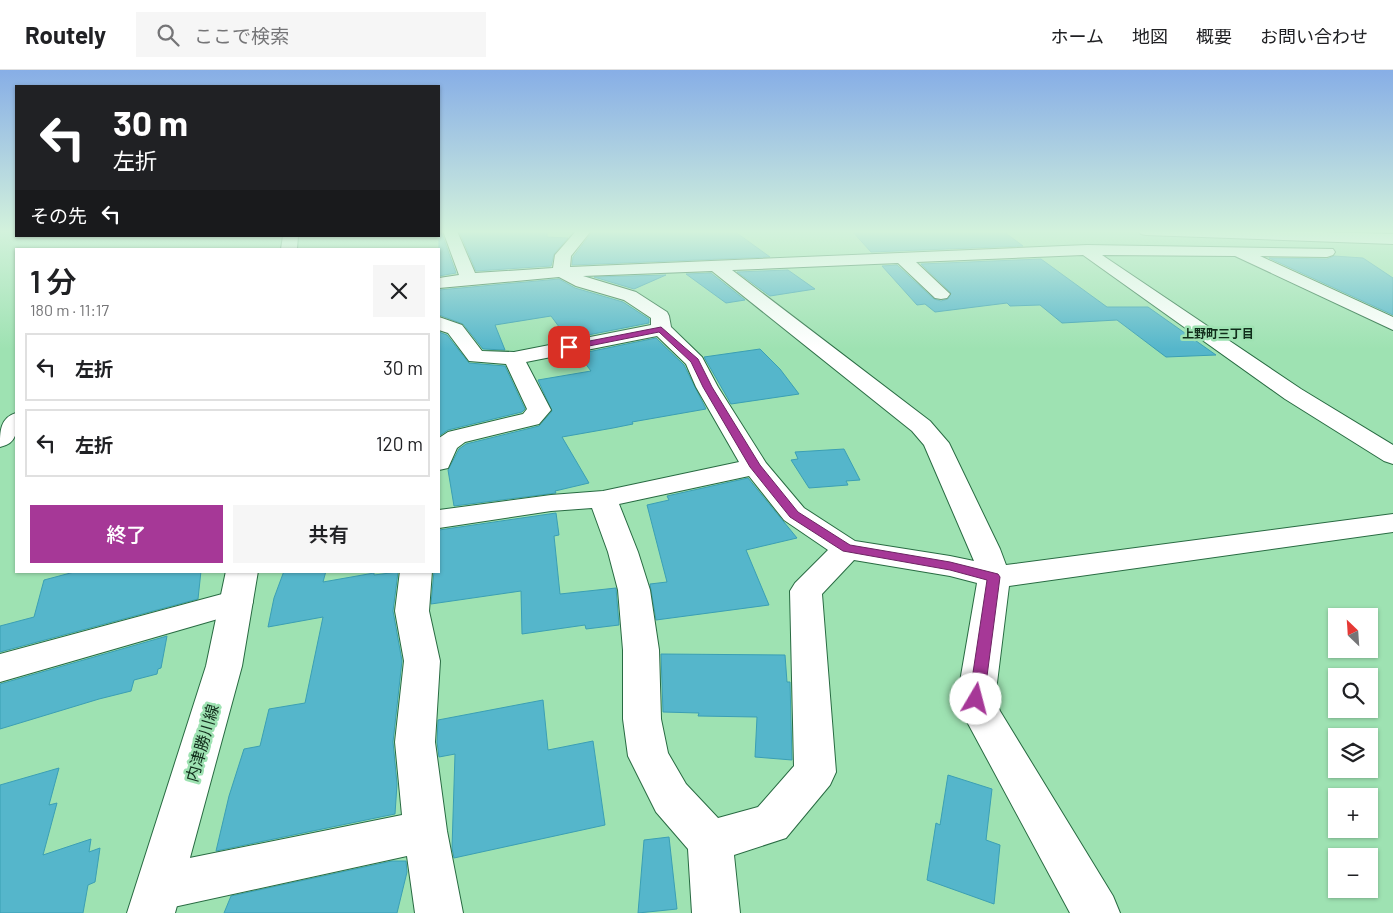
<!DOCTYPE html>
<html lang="ja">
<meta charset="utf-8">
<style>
:root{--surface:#fff;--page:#f6f6f6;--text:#202124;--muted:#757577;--line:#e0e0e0;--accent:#a63897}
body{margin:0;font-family:Barlow,"Noto Sans JP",sans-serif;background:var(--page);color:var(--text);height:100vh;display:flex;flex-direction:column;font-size:19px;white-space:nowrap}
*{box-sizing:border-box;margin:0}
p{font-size:16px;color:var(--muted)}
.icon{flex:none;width:28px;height:28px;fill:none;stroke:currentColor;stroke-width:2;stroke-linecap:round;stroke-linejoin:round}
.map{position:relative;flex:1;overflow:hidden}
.details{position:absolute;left:15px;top:178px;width:425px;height:325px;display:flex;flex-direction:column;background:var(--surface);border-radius:0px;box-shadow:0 1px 4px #0004}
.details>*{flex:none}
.banner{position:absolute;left:15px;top:15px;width:425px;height:152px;border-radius:0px;box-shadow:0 1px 4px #0004;background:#202124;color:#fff;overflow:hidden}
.needle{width:32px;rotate:335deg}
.tools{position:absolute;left:1328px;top:538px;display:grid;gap:10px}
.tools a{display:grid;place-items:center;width:50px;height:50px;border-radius:0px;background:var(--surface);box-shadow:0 1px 4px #0004;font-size:25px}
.pin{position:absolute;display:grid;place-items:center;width:42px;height:42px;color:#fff;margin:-21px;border-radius:10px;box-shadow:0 2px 8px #0006}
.me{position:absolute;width:55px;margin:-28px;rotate:8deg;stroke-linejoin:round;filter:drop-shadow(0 0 4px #0008)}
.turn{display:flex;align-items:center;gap:18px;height:105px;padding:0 15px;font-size:22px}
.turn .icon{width:65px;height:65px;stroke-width:2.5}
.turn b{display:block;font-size:35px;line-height:42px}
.then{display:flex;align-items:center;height:48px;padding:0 15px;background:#0003;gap:10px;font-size:19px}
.round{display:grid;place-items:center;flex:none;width:52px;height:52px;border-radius:0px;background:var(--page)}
.overview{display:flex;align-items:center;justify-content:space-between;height:85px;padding:0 15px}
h1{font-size:30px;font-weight:600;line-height:38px}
.cta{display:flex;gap:10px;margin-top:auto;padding:10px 15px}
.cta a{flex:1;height:58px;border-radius:0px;background:var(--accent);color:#fff;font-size:20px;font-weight:600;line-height:58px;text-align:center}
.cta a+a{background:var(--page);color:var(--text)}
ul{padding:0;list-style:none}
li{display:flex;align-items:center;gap:15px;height:68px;margin:0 10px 8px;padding:0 5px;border:2px solid var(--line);border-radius:0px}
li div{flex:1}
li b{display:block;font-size:19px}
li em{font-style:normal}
header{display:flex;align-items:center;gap:30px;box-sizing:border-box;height:70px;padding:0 25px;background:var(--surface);border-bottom:1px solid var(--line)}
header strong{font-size:24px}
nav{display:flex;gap:28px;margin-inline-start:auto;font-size:18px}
.search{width:350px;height:45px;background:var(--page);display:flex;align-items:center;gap:12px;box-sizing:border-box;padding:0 18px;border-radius:0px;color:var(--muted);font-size:19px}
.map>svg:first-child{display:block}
.building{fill:#55b6cb;stroke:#3b9fb4}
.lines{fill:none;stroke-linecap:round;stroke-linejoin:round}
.street-casing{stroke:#286b42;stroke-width:2}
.secondary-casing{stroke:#286b42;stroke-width:2}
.street{fill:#fff;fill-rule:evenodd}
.secondary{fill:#fff;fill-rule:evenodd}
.route{fill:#a63897;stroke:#6c2462}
.labels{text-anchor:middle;stroke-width:5;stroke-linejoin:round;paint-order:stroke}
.far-neighbourhood-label{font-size:12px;font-weight:bold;fill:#112d1b;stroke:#9ee2b2}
.near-street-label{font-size:16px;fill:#112d1b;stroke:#9ee2b2}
</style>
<header>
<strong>Routely</strong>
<div class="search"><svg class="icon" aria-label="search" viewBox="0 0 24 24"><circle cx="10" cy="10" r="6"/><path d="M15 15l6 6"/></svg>ここで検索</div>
<nav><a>ホーム</a><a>地図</a><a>概要</a><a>お問い合わせ</a></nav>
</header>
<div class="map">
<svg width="1393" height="843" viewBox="0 0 1393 843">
<rect width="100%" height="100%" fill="#9ee2b2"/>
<path class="building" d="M439 161H441L456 203 439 206Z
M459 161H547V167L568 168 554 184 551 196 476 201Z
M593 161H734L770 187 572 195 573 187Z
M852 161H1003L1023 176 871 182Z
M1334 186 1363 188 1393 208V245L1269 188 1327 189Z
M1041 189 1107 237H1148L1216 285 1166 287 1117 250 1062 253 1040 235 1010 236 1007 233 935 242 925 234 917 235 882 196 897 195 934 229 941 231 948 229 951 223 921 194Z
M788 200 815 219 770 226 737 202Z
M711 203 745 230 726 233 686 204Z
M666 205 634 219 594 207Z
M559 209 575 218 623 232 649 249V253L568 269 551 246 495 255 505 280 483 279 463 254 439 245V220Z
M439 262 447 265 469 293 505 296 525 339 522 342 448 360 439 366Z
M656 268 684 295 706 339 632 352 633 354 613 358 562 367 589 413 555 421 556 423 454 436 448 400 459 379 466 374 539 356 552 341 538 310 591 301 578 284Z
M760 279 780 299 799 324 731 334 704 287Z
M844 379 860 410 846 411 848 415 809 418 791 390 798 389 795 382Z
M748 408 797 468 746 480 769 535 656 550 650 514 667 512 647 435 669 430 667 426Z
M556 443 559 465 554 466 560 524 616 518 619 555 586 559 585 555 522 564 521 521 431 534 434 501H439V460Z
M78 501H201L198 529 0 582V556L34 547 44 510Z
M284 501H326L323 512 374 503V505L398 502 393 541 402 591 393 672 397 714 395 744 216 781 229 726 244 679 260 676 269 639 305 633 323 547 268 557 274 528Z
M167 566 161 598 158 599 157 604 134 610 131 621 99 629 0 659V614Z
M661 584 785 585 787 612H790L792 690 755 687 757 647 698 646 699 643 663 642Z
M543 630 548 680 593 671 605 755 454 788 452 778 455 684 439 687 437 672 438 650Z
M59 698 49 735 57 733 43 785 91 769 89 782 100 778 95 812 88 815 83 843H0V715Z
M948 705 992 719 986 770 1000 775 994 834 927 810 936 753 940 755Z
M669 767 677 839 638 843 644 770Z
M392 791H406L407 802 397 843H224L231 826Z"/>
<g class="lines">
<g class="street-casing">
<path id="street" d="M443 161H457L475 203 553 198 555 185 576 161H591L571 186 570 197 1087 175 1333 179 1335 182 1333 185 1327 187 1260 186 1393 247V260L1235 186 1102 185 1301 319 1393 375V394L1384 391 1285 329 1083 185 916 192 950 224 947 228 941 229 935 228 898 193 732 200 930 351 949 373 1000 479 1006 495 1393 444V462L1009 516 995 629 1000 641 1113 826 1120 843H1070L965 648 957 629 977 513 950 506 854 490 822 524 836 702 830 715 786 768 734 785 740 843H692L688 779 656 742 628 686 623 649V580L618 520 608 482 592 438 551 441 439 458V440L551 425 603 421 739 392 696 317 686 294 657 266 526 292 551 340 539 354 465 372 457 378 448 398 439 400V368L448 362 523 344 527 339 506 294 469 291 448 263 439 260V247L462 255 482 281 514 282 651 255V248L624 230 576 216 559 207 439 218V208L459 205ZM712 201 912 361 924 375 974 491 950 486 855 471 804 438 766 393 718 317 702 287 671 257 669 246 667 242 636 222 583 206ZM749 406 784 450 828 480 795 513 790 521 794 696 758 737 718 748 686 714 668 683 661 649 659 580 650 520 638 482 619 434Z
M16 343C17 359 19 373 0 377 0 361 0 348 16 343Z
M400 501H432L429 541 440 591 435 672 447 761 463 843H415L407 786 160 840 143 834 137 817 143 800 160 794 402 745 395 672 404 591 395 541Z
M237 520 249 524 253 532 249 540 0 612V584Z"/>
</g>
<g class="secondary-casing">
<path id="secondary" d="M1139 161H1286L1393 164V174L1146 165 1141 164Z
M283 166H298L297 179H281Z
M226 501H258L242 596 175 843H127L206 596Z"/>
</g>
<use href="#street" class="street"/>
<use href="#secondary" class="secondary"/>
</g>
<linearGradient id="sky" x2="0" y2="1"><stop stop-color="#87aee6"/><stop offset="0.58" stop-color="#d3f2dc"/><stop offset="1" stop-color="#d3f2dc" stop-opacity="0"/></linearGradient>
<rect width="1393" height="279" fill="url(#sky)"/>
<path class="route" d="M661 257 698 289 712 317 760 395 798 442 850 475 950 492 998 504 1000 507 984 629 982 634 976 635 971 634 969 629 987 510 950 500 843 481 790 447 750 397 703 317 691 292 659 262 569 280 565 277 569 275Z"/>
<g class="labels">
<g class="far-neighbourhood-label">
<text x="1218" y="268">上野町三丁目</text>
</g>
<g class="near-street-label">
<text transform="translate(202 673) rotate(-74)" y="6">内津勝川線</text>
</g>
</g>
</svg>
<div class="tools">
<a><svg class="needle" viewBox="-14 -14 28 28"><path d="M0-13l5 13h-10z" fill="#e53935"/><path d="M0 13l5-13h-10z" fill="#757577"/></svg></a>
<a><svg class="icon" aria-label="search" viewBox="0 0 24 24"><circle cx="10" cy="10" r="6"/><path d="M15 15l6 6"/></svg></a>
<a><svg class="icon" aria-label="layers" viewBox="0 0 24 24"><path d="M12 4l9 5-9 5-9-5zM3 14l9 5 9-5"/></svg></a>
<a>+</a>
<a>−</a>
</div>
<div class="pin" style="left:569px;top:277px;background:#d93025"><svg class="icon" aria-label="arrive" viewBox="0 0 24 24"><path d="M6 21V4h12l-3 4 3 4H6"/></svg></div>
<svg class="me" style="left:976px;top:629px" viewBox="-20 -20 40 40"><circle r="19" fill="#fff"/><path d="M0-13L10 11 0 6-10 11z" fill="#a63897"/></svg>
<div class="banner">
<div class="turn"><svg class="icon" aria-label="left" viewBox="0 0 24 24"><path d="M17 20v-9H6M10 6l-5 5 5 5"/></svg><div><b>30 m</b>左折</div></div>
<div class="then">その先<svg class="icon" aria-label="left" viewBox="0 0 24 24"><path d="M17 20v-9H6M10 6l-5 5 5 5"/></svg></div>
</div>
<section class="details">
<div class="overview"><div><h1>1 分</h1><p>180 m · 11:17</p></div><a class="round"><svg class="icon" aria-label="close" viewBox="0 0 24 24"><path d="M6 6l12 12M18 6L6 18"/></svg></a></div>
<ul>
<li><svg class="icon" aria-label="left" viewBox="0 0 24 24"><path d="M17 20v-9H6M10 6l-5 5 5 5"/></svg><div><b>左折</b></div><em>30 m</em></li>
<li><svg class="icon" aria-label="left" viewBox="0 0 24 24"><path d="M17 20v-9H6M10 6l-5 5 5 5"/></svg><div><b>左折</b></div><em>120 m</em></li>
</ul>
<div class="cta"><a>終了</a><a>共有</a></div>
</section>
</div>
